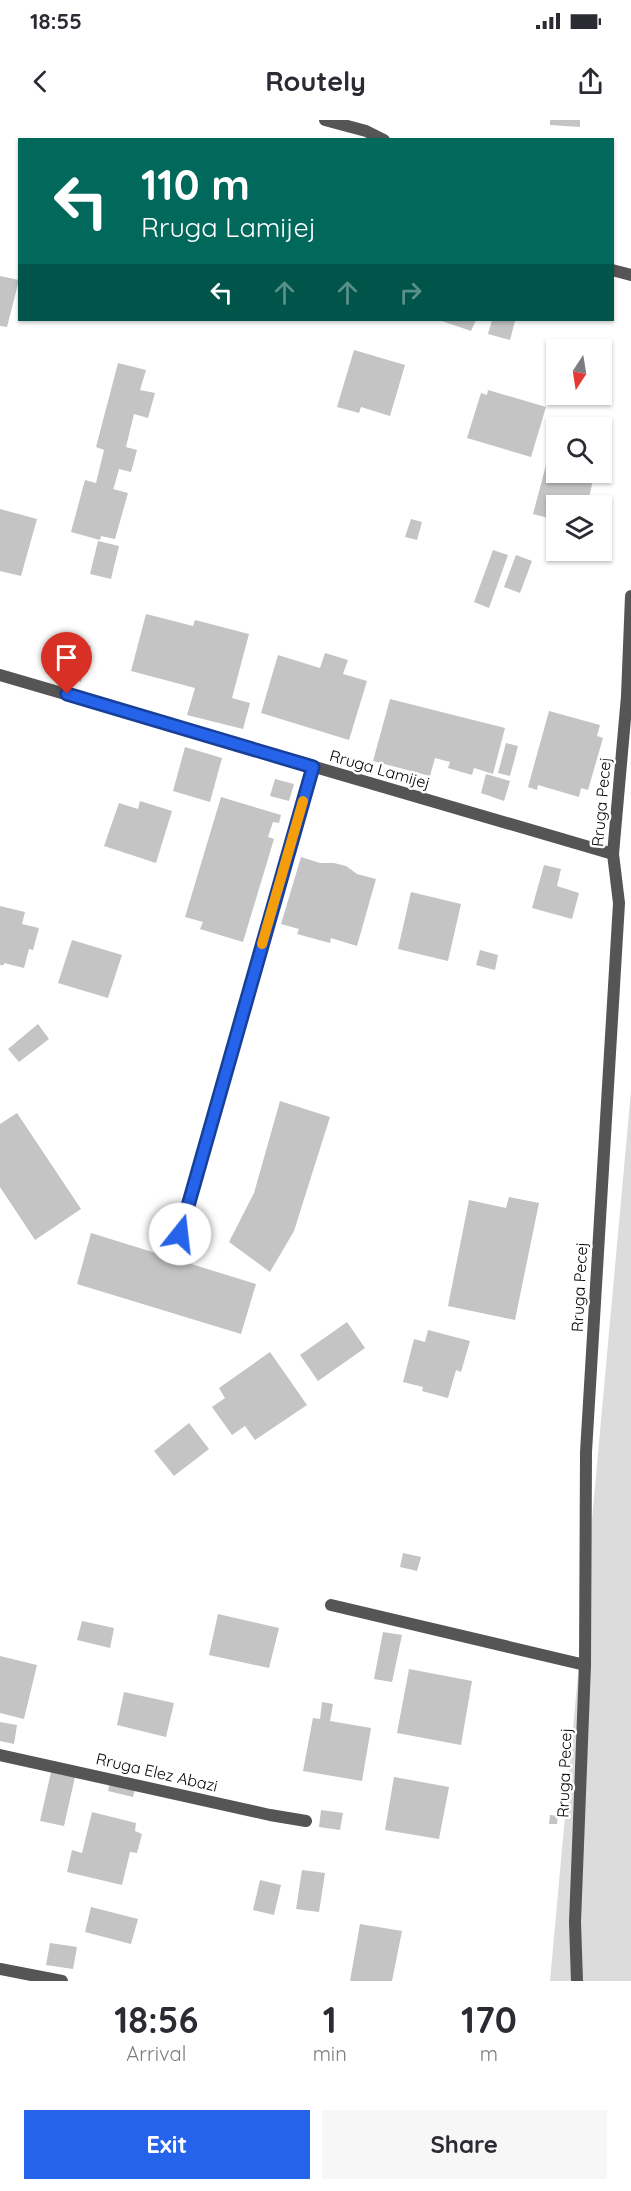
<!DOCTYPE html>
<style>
:root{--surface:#fff;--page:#f7f7f7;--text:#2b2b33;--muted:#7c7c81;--accent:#2563eb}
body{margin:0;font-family:Quicksand,sans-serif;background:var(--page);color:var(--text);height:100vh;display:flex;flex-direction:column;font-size:22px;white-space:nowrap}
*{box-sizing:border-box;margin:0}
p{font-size:20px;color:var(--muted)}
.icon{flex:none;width:33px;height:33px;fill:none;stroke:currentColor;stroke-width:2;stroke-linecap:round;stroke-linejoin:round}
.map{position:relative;height:1861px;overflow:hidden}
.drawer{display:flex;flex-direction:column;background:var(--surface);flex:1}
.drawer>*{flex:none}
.hud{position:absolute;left:18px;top:18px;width:596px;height:183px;border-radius:0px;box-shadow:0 2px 4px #0004;background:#00695c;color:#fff;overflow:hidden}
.needle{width:39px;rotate:192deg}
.buttons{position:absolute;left:546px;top:219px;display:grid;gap:12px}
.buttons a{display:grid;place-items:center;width:66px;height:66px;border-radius:0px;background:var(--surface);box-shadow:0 2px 4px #0004;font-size:30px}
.pin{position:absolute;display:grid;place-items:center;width:51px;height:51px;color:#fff;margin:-62px -26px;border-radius:50% 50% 50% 0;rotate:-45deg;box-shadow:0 0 6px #0007}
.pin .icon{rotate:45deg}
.me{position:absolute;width:66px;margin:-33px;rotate:16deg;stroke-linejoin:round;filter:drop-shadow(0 0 4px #0008)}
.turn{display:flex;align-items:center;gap:21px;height:126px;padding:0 24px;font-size:27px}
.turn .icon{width:78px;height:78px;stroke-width:2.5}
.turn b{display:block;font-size:42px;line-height:51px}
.lanes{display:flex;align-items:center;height:57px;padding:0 24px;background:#0003;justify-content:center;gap:30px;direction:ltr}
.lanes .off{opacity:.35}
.eta{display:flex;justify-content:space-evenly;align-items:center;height:102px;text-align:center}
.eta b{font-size:36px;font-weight:800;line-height:42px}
.action{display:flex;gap:12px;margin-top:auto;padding:12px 24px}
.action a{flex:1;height:69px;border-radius:0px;background:var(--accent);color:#fff;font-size:24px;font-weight:800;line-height:69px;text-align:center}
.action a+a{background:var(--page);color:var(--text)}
.status{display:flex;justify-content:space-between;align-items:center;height:42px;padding:0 30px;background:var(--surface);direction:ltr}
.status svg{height:16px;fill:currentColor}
header{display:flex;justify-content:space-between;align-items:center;height:78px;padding:0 24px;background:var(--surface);font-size:27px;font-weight:800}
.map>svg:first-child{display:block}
.green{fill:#dcdcdc}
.building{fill:#c4c4c4}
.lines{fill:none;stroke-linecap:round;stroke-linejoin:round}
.lane{stroke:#555;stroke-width:12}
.street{stroke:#555;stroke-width:12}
.route-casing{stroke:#184099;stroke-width:15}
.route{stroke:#2563eb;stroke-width:10}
.slow{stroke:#f59e0b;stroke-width:10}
.labels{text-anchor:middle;stroke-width:5;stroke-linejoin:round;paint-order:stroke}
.street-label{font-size:16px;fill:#000;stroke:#fff}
</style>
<div class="status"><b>18:55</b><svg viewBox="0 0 49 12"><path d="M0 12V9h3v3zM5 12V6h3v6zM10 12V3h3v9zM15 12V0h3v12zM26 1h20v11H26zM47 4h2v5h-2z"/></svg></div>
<header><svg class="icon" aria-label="back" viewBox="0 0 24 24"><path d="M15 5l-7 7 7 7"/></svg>Routely<svg class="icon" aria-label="share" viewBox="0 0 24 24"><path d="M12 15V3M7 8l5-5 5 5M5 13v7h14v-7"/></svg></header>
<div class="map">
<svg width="631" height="1861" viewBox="0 0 631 1861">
<rect width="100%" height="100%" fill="#fff"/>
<path class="green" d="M631 971V1861H550Z"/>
<path class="building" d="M550 0H580V7L550 5Z
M0 156 19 160 7 207 0 206Z
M439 200H476L471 211Z
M492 200 515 201 510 220 488 214Z
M354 230 405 245 390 296 361 287 359 293 337 287Z
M118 243 146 250 140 270 155 273 148 298 134 294 126 327 137 330 131 352 119 349 114 367 113 369 128 373 115 419 101 416 100 420 71 412 85 360 96 363 104 330 96 327Z
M488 270 546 287 531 337 467 318 481 273 487 275Z
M550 330 556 332V352H595L587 386H556V400L533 394Z
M0 389 37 399 21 456 0 451Z
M411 399 422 402 417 420 405 417Z
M98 421 119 426 111 459 90 454Z
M493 430 508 435 489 488 474 482Z
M516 435 532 441 520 473 504 467Z
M146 494 193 506 195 500 249 514 232 578 250 583 243 609 187 595 195 568 131 551Z
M68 520 91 526 81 562 59 556Z
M325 533 348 540 343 554 367 561 349 620 261 593 278 535 320 548Z
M390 579 505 608 493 654 474 648 472 655 448 648 450 642 435 638 430 656 373 641Z
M549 591 600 605 597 616 603 618 588 670 581 668 579 677 538 665 537 670 528 667Z
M506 623 518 626 510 656 498 653Z
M185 627 222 638 210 682 173 671Z
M486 654 510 661 504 681 481 673Z
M275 659 294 664 289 681 270 676Z
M221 677 281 695 279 703 273 702 268 717 274 719 243 822 200 809 203 802 185 797Z
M140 681 172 691 156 743 104 726 119 683 138 689Z
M301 737 320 743H334L346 746 357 754 376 759 357 826 331 818 330 823 297 814 299 809 281 804Z
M544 745 561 749 557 766 579 773 572 799 532 788Z
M411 772 461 784 448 841 398 829Z
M0 786 25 792 22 804 39 808 33 830 29 829 24 848 4 843V845H0Z
M72 820 122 835 108 878 58 863Z
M480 830 498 835 495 850 476 845Z
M38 904 49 919 19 942 8 929Z
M280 981 330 997 294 1111 270 1152 229 1122 254 1073Z
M17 993 81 1089 35 1120 0 1067V1004Z
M509 1077 539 1083 515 1200 448 1186 469 1080 506 1088Z
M91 1113 256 1164 241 1214 77 1164Z
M347 1202 365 1228 318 1261 300 1235Z
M428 1210 470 1221 461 1252 456 1250 448 1278 422 1271 423 1267 403 1262 414 1219 425 1222Z
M270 1232 307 1285 255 1320 245 1306 232 1315 212 1287 225 1278 219 1268Z
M189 1303 209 1329 174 1356 154 1331Z
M403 1433 421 1437 417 1451 400 1447Z
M218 1494 279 1508 269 1548 209 1535Z
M82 1501 114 1508 110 1528 77 1520Z
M383 1512 402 1515 392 1562 374 1559Z
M0 1536 37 1545 24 1599 0 1593Z
M409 1549 472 1561 461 1625 397 1613Z
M124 1572 174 1583 166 1617 117 1605Z
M322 1582 333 1584 330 1601 371 1608 362 1661 303 1651 313 1598 320 1599Z
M0 1602 17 1605 14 1624 0 1621Z
M51 1652 75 1657 64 1706 40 1701Z
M394 1657 449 1667 439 1719 385 1710Z
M110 1663 135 1669 133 1677 108 1671Z
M321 1690 343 1693 340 1710 319 1707Z
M92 1692 136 1703 135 1711 142 1714 137 1733 130 1732 122 1765 67 1752 72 1730 82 1733Z
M550 1695 558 1696 557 1704H549Z
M302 1750 325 1753 319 1792 296 1789Z
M260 1760 281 1765 274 1795 253 1790Z
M91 1787 138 1799 131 1824 85 1812Z
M360 1804 402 1811 392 1861H350Z
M50 1823 77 1827 73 1849 46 1845Z"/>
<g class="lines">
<path class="lane" d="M180 1114 313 647
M331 1485 585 1545"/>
<path class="street" d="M325 0 366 11 384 20
M612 150 631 155
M0 555 613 734
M0 1635 270 1695 306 1701
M0 1849 62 1861
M577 1861 575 1802 585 1545 586 1332 619 783 613 734 627 576 631 476"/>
</g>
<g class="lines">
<g class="route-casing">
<path id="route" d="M67 574 313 647 180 1114"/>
</g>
<use href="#route" class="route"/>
<path class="slow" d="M262 824 303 681"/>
</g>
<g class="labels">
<g class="street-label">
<text transform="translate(380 649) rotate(16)" y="6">Rruga Lamijej</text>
<text transform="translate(601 682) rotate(-85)" y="6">Rruga Pecej</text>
<text transform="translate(579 1167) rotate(-87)" y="6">Rruga Pecej</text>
<text transform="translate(157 1652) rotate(13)" y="6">Rruga Elez Abazi</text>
<text transform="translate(564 1653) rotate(-88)" y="6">Rruga Pecej</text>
</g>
</g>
</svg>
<div class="buttons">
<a><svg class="needle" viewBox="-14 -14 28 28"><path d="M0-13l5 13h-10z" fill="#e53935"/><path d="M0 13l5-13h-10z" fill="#7c7c81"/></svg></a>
<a><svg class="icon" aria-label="search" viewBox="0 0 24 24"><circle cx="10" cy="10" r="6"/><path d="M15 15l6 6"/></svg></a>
<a><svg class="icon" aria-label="layers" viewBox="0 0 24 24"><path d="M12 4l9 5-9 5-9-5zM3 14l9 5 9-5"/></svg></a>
</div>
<div class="pin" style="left:67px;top:574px;background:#d93025"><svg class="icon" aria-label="arrive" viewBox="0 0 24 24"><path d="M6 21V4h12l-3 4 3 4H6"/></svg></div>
<svg class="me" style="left:180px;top:1114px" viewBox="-20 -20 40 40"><circle r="19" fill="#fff"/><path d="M0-13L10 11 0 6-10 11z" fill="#2563eb"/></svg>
<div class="hud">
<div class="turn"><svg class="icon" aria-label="left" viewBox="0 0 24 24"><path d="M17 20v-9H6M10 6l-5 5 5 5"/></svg><div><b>110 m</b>Rruga Lamijej</div></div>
<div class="lanes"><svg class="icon" aria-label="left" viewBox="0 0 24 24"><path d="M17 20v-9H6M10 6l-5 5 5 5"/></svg><svg class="icon off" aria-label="ahead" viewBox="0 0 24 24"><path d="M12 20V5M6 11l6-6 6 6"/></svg><svg class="icon off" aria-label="ahead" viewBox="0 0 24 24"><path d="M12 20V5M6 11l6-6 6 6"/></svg><svg class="icon off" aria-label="right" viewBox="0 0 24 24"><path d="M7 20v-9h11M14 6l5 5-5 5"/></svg></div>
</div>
</div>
<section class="drawer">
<div class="eta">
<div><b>18:56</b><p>Arrival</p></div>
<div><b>1</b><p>min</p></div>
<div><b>170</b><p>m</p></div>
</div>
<div class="action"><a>Exit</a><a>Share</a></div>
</section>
